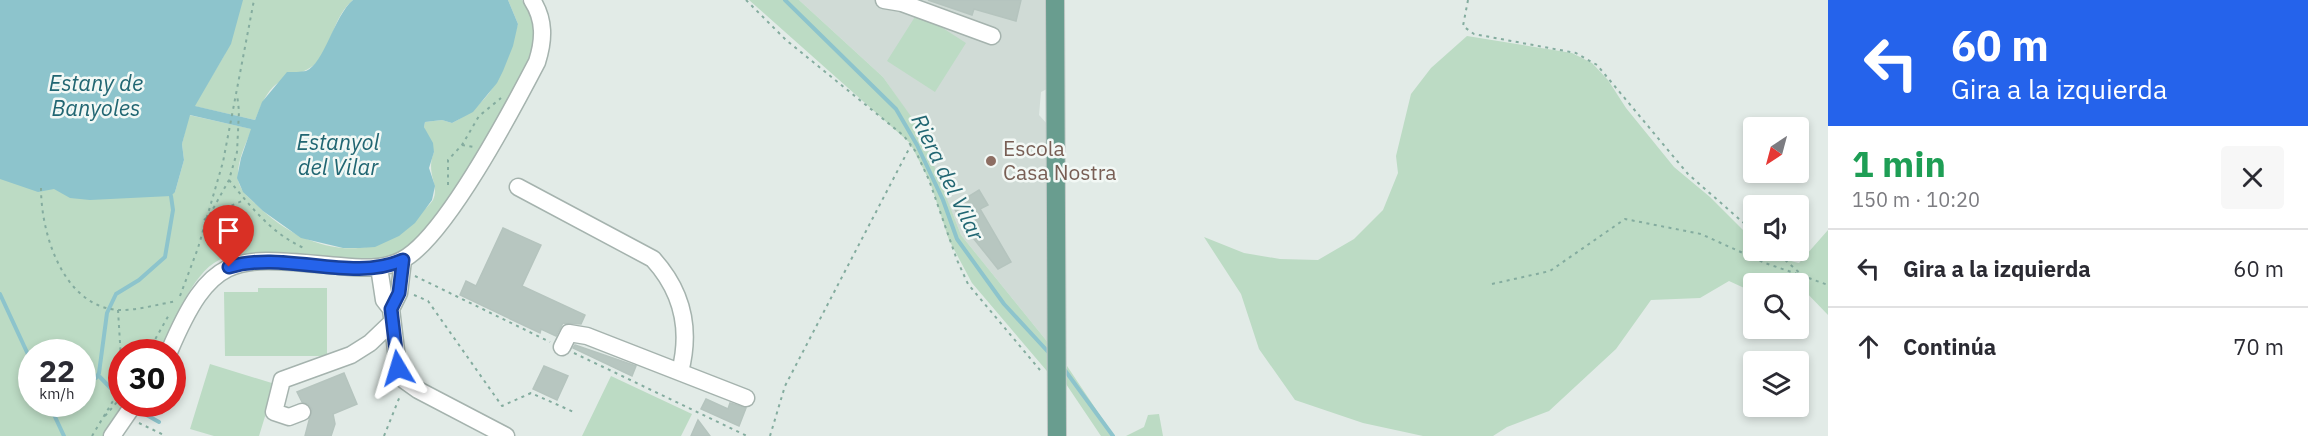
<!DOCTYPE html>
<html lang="es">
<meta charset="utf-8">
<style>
:root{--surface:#fff;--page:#f7f7f7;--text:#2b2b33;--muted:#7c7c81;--line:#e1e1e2}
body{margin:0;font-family:"IBM Plex Sans",sans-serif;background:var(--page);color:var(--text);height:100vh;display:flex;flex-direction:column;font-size:22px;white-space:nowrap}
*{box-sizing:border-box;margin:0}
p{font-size:20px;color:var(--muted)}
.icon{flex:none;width:33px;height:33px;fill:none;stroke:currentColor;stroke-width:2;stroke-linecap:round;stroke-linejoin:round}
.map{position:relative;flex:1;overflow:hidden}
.sheet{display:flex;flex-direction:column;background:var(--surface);width:480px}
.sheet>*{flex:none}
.hud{background:#2563eb;color:#fff;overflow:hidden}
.needle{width:39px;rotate:216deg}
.buttons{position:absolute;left:1743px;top:117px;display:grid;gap:12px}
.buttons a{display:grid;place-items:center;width:66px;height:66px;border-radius:6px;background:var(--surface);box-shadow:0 3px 9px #0003;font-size:30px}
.speed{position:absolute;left:18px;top:339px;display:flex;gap:12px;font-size:30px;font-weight:700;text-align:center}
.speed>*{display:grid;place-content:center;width:78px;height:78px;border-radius:50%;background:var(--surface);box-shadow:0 3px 9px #0003;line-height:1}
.speed small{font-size:15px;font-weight:400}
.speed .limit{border:9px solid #d22;background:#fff;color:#111}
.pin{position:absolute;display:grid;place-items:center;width:51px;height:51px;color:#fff;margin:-62px -26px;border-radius:50% 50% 50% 0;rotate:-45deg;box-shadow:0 0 6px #0007}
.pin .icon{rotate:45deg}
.me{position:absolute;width:66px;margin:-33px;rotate:353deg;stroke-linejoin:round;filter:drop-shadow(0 0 4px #0008)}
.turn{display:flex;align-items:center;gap:21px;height:126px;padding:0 24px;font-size:27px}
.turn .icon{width:78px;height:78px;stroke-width:2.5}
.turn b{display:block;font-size:42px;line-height:51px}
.round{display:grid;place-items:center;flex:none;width:63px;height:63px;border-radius:6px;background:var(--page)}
.overview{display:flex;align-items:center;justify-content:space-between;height:102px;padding:0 24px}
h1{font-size:36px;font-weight:700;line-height:45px;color:#1e9e55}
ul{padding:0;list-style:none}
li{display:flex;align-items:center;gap:18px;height:78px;padding:0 24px;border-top:2px solid var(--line)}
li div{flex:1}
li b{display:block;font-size:22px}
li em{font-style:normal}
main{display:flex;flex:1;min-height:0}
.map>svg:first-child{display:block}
.built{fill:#d0dbd6}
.green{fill:#bcdbc4;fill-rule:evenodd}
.water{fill:#8dc4cc}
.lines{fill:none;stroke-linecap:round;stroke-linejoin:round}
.stream{stroke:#8dc4cc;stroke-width:4}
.building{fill:#b7c6c0;stroke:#b5c4be;stroke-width:1.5}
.minor-casing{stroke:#a5b3ae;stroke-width:19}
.major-casing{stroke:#c1c8c6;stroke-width:20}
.path{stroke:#84ac9f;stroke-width:2;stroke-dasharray:3 4.5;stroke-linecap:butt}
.minor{stroke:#fff;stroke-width:16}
.major{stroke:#699d8f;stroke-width:18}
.route-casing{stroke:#184099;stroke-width:15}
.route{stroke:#2563eb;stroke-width:10}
.education-dot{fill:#8d6e63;stroke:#f2f8f5;stroke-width:2}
.labels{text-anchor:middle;stroke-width:5;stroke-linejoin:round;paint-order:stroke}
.education-label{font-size:21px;fill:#785e54;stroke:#f2f8f5;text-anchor:start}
.water-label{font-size:22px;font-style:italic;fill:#216672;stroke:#f2f8f5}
</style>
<main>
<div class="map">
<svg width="1828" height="436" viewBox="0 0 1828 436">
<rect width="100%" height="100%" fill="#e2ebe7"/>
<path class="built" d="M799 0H1048L1049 88 1041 92 1039 115 1049 126 1050 345 961 235 919 129 883 77Z"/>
<path class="green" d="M223 0H353C333 17 333 43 318 61 306 75 285 75 273 87 264 96 260 109 255 120L194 106 225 54Z
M508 0H522C528 10 535 22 535 34 538 68 443 213 417 240 405 253 387 257 371 260 336 258 248 245 219 260 192 273 172 326 160 352H122V404H127L103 436H0V173L175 192 184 160 182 144 189 115 252 129C246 143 237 161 238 177 238 189 249 198 258 206 303 251 377 270 421 213 424 209 430 205 433 200 440 184 425 174 434 152L424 127 425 122 442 120 452 123C498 99 502 70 518 24ZM32 352H82V404H32Z
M749 0H799L883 77 920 129 961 235 1050 345 1052 377 972 283 949 240 930 182 910 143Z
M918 12 966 43 935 92 887 61Z
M1467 36 1572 53 1592 63 1608 80 1626 108 1674 167 1710 197 1753 240 1754 250C1770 250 1783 260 1799 263L1828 230V315L1802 288 1799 289 1798 284H1754L1753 292 1729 281 1700 298 1651 300 1616 349 1549 411 1507 427 1493 436H1423L1363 423 1295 400 1259 349 1241 294 1204 237 1244 253 1280 259 1318 260 1354 239 1383 210 1398 173 1396 156 1411 94 1431 68Z
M258 288H327V356H225L224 292H258Z
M210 364 275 384 259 436H214L190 429Z
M1067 366 1114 436H1101L1066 384Z
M611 376 692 414 681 436H582Z
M1159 414 1163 436H1126L1144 427 1148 415Z"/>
<path class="water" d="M0 0H243L231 44 195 106 255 120 262 102 287 72C293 72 301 72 306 71 324 64 334 16 353 0H508L518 24 513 46 503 71 497 83 473 112 452 123 442 120 425 122 424 127 433 143 434 152 429 168 435 186 432 200 415 223 399 236 375 247 360 248H343L301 238 263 211 243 192 237 178 241 158 251 129 190 115 182 144 184 160 175 192 171 196 90 200 70 198 54 189 38 192 0 179Z"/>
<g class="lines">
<path class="stream" d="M785 0 896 109 917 145 943 200 957 239 1004 304 1051 355
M0 294 32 363
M1064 369 1113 436
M98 375 122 400
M82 378H96L99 373 107 313 116 294 139 280 165 257 173 210 171 196
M49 404 64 436
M136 409 159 422"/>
</g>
<path class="building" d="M928 0H1021L1016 21 974 9 972 15Z
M979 190 988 205 980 209 1011 262 998 269 966 229 953 206Z
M503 228 541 245 522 286 585 315 581 324 563 323 556 336 541 329 540 333 460 295 466 281 476 286Z
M575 345 636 366 632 376 573 348Z
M544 366 568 376 557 400 533 389Z
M344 373 357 404 333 414 335 424 331 436H305L312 409 308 404 302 402 297 392Z
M706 399 728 409 730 403 746 408 739 426 701 409Z
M698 420 710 436H691Z"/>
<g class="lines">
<g class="minor-casing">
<path id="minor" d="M884 0 902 3 992 36
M518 187 653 259C683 292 691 330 680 372
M379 267 384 300 391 309 398 367 404 380 418 390 506 436
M391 309 399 293 403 260
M562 347 569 333 587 336 746 398
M169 352C213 248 236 257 340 266 361 268 383 270 402 260 445 238 513 108 537 62 544 40 545 20 532 0
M302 412 289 417 274 412 282 380 351 355 370 343 392 322
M112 436 134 404"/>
</g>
<g class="major-casing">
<path id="major" d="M1055 0 1057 436"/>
</g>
<path class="path" d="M746 0 786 40 904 136 916 152 929 180 957 260 968 284 1040 370
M1468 0 1463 26 1474 34 1576 53 1597 65 1688 174 1754 232
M462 145 474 147
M229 180C250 206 272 234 304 248
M448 185V160L462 145 479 116 501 98
M41 188C41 234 63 305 117 310 136 311 159 304 177 301
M211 215 244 200
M204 220 209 216 229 180 237 152 239 111 237 94
M1774 250 1803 276 1828 285
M415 276 550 342
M1492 284 1550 271 1625 219 1701 234 1765 263 1803 276
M414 295 428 301 502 406 531 393 576 413
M180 296 198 248 223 162 254 0
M118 310 122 375
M148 352 170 313
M574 353 747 436
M105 416 117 402
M139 423 166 436
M92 436 122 386
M384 436 400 396
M770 436 785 386 911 145"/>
<use href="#minor" class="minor"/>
<use href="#major" class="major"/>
</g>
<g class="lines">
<g class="route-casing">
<path id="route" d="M229 267C286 250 350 283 403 260L399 293 391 309 398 368"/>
</g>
<use href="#route" class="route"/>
</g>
<circle class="education-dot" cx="991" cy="161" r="6"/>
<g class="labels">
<g class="education-label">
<text x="1003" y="156">Escola<tspan x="1003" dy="24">Casa Nostra</tspan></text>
</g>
<g class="water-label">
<text x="96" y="91">Estany de<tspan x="96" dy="25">Banyoles</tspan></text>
<text x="338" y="150">Estanyol<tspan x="338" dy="25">del Vilar</tspan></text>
<text transform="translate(948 177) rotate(64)" y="8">Riera del Vilar</text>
</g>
</g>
</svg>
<div class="buttons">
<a><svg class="needle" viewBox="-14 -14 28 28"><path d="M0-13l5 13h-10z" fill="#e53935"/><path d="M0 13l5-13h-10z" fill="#7c7c81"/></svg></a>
<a><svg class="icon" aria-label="sound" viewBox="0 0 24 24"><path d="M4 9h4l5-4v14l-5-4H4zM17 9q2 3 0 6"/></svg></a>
<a><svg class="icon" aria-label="search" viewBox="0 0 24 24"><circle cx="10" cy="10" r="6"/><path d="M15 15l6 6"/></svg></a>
<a><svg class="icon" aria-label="layers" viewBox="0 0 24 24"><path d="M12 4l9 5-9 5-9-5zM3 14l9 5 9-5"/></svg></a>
</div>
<div class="speed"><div>22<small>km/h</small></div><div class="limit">30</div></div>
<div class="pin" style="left:229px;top:267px;background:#d93025"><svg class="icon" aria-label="arrive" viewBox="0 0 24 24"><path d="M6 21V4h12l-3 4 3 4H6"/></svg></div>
<svg class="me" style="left:398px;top:368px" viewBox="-20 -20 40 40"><path d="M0-17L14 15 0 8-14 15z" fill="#2563eb" stroke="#fff" stroke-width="4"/></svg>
</div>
<section class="sheet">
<div class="hud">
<div class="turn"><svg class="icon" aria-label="left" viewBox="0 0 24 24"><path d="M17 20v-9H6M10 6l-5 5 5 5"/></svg><div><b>60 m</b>Gira a la izquierda</div></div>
</div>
<div class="overview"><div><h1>1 min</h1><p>150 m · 10:20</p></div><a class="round"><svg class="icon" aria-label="close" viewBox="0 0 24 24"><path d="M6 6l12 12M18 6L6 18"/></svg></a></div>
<ul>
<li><svg class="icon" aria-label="left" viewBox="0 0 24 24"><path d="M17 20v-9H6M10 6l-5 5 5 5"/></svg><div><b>Gira a la izquierda</b></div><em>60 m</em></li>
<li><svg class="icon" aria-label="ahead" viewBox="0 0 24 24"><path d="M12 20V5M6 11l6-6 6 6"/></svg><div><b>Continúa</b></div><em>70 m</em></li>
</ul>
</section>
</main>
